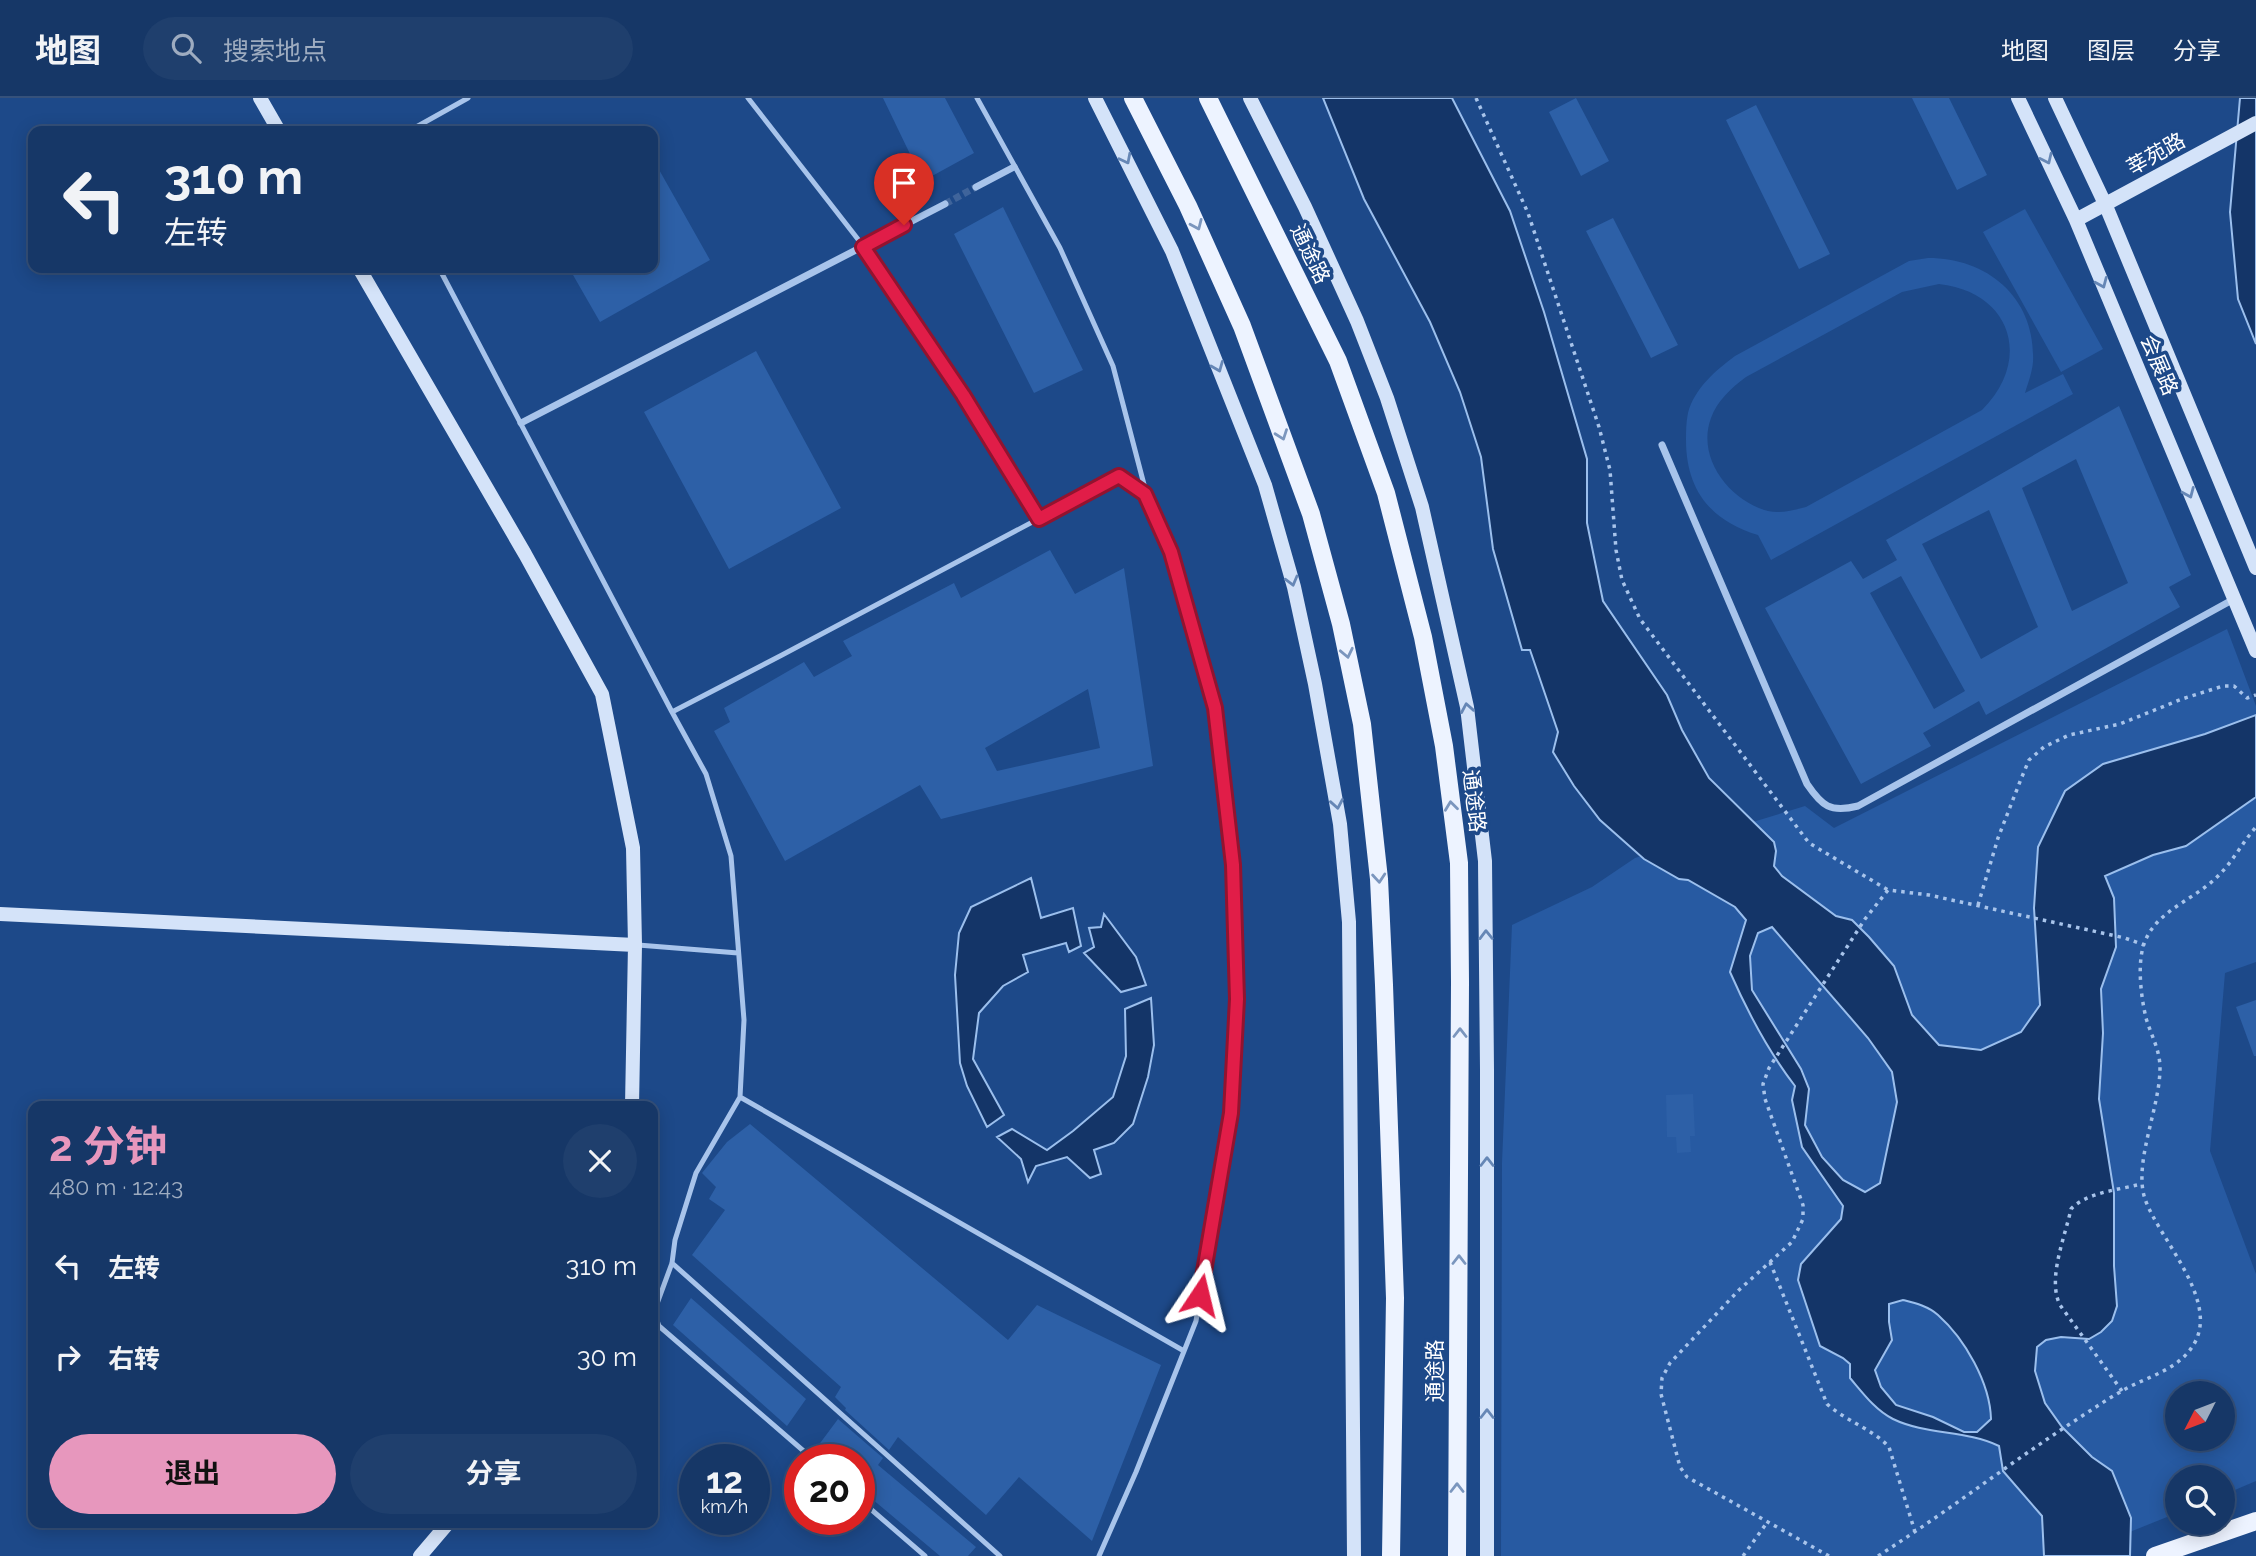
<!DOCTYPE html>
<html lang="zh">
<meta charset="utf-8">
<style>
:root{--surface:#163767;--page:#1f3f6d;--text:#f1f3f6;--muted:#9eacc0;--line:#35517b;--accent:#e797bd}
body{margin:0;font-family:Raleway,"Noto Sans SC",sans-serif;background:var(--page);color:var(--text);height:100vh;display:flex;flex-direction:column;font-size:26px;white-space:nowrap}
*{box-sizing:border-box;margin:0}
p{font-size:23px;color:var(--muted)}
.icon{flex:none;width:38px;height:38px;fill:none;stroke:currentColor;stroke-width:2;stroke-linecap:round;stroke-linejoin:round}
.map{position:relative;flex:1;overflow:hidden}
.side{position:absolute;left:28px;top:1003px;width:630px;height:427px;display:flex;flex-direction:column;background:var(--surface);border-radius:14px;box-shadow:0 4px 18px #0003,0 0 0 2px var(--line)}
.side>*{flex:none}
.top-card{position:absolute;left:28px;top:28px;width:630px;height:147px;border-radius:14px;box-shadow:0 4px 18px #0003,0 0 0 2px var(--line);background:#163767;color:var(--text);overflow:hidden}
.needle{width:46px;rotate:228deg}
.fabs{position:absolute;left:2165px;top:1283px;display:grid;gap:14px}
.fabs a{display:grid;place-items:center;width:70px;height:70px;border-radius:50%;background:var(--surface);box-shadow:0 4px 18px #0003,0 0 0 2px var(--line);font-size:35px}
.speed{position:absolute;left:679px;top:1346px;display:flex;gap:14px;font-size:35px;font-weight:700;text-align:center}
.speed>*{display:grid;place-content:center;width:91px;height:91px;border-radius:50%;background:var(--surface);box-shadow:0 4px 18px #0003,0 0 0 2px var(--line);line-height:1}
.speed small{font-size:18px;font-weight:400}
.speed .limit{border:10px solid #d22;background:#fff;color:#111}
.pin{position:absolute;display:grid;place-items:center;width:60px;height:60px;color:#fff;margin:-72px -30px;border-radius:50% 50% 50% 0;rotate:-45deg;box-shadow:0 0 7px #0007}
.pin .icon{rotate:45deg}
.me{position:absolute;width:77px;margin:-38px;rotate:10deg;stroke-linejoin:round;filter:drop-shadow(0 0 5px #0008)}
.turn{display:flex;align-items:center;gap:24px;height:147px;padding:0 21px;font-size:32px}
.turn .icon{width:91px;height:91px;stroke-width:2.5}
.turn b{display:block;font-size:49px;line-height:60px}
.round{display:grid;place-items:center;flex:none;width:74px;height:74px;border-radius:37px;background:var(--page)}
.head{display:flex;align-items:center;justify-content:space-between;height:119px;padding:0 21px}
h1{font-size:42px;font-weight:700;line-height:52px;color:var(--accent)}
.action{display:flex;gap:14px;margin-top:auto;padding:14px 21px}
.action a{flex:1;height:80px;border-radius:42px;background:var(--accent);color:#111;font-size:28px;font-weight:700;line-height:80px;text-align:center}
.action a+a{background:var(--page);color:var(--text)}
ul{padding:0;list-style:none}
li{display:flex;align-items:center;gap:21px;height:91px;padding:0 21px}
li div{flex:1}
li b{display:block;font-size:26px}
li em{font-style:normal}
header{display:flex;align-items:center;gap:42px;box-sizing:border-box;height:98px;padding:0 35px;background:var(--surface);border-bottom:2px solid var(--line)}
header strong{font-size:33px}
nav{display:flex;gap:38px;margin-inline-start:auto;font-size:24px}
.search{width:490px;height:63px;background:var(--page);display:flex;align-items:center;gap:18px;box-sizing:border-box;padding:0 24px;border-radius:38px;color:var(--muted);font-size:26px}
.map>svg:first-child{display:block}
.green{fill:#275aa2;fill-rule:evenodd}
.water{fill:#143568;stroke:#9bbfed;stroke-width:2;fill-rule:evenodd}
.building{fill:#2d60a7;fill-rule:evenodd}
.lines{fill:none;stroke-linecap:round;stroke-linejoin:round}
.street-tunnel{stroke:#3f649b;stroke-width:7;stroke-dasharray:7 3.5;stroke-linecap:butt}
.path{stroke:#a8c4eb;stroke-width:3.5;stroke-dasharray:3.5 5;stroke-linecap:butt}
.lane{stroke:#a8c4eb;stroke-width:5}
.street{stroke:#a8c4eb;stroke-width:7}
.secondary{stroke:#d4e3f9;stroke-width:14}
.primary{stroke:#edf3ff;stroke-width:18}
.oneway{stroke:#6687b6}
.oneway2{stroke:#7b96be}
.route-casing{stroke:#92132f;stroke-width:18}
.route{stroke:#e11d48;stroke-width:12}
.labels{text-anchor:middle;stroke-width:7;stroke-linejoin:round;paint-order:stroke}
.street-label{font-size:21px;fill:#fff;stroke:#1d4989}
</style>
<header>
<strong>地图</strong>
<div class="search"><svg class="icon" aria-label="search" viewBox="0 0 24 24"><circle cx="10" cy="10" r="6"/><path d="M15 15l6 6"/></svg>搜索地点</div>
<nav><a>地图</a><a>图层</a><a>分享</a></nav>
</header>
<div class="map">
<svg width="2256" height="1458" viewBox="0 0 2256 1458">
<rect width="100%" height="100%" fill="#1d4989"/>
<path class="green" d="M2025 111 2103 251 2061 274 1983 134Z
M1928 160C1989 160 2036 201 2033 264 2032 275 2028 285 2025 295L2063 276 2073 296 1771 462 1758 437C1711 423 1686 392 1686 342 1686 334 1686 324 1688 315 1694 291 1716 272 1735 258L1909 163ZM1939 186C2011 194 2033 261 1982 312L1806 409C1794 412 1780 416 1768 413 1730 403 1696 360 1711 320 1717 303 1732 289 1746 279L1902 194Z
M2227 531 2256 608V864L2225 875 2210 1053 2256 1176V1383L2223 1397 2222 1379H2177V1415L2070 1458H1501L1502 1065 1512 827 1592 789 1635 760 1805 708 1834 730ZM2177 1295H2222V1340H2177Z"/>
<path class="water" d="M1323 0H1452L1510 113 1544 214 1587 361V425L1603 503 1667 597 1682 632 1709 680 1774 744 1776 753 1774 768 1782 778 1836 818 1852 822 1869 839 1894 868 1912 917 1939 947 1981 952 2021 934 2040 907 2034 810 2038 749 2065 693 2103 666 2205 636 2256 617V699L2186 748 2153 757 2105 778 2114 800 2116 849 2101 891 2103 935 2099 1001 2114 1095V1168L2117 1208 2112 1223 2101 1234 2089 1241 2061 1239 2046 1242 2037 1249 2035 1273 2045 1305 2062 1329 2092 1359 2112 1373 2131 1420 2130 1458H2044L2042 1418 2003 1373 1999 1348C1966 1332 1926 1337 1893 1321 1875 1312 1862 1294 1850 1280V1266L1843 1260 1820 1248 1798 1182 1801 1166 1841 1121 1843 1108 1802 1049 1792 1002 1795 988C1768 953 1748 915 1730 874L1746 822 1735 809 1688 782 1679 781 1644 761 1600 722 1574 688 1553 654 1558 634 1530 552H1522L1493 451 1481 359 1460 294 1430 224 1364 101ZM1772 829 1868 940 1892 974 1897 1004 1880 1085 1865 1094 1843 1082 1822 1059 1805 1027 1809 991 1801 971 1752 892 1750 858 1758 835ZM1903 1202C1915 1205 1928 1208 1938 1217 1965 1241 1990 1285 1991 1321L1977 1334H1964L1933 1319 1896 1307 1881 1289 1875 1272 1892 1242 1889 1224V1206Z
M2240 0H2256V246L2238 201 2230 114Z
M1031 780 1041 820 1073 810 1081 848 1069 854 1066 845 1023 857 1028 874 1003 888 979 915 973 961 1004 1017 987 1029 967 988 960 965 955 877 959 835 971 809Z
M1104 816 1136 859 1146 887 1121 894 1084 855 1094 849 1089 830 1101 829Z
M1151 900 1154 947 1148 979 1133 1026 1114 1045 1094 1052 1101 1076 1090 1080 1067 1059 1036 1068 1028 1084 1021 1061 997 1039 1012 1031 1047 1052 1073 1033 1113 999 1126 958 1125 911Z"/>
<path class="building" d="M883 0H945L974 55 923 83Z
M1576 0 1609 63 1581 78 1549 14Z
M1912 0H1949L1987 77 1957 92Z
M1756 7 1830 156 1799 171 1726 22Z
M653 61 710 162 600 224 569 170H653Z
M1003 109 1083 272 1034 295 954 136Z
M1613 120 1678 247 1651 260 1586 133Z
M756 253 841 410 729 471 644 314Z
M2119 308 2191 477 2169 489 2180 509 1986 617 1979 603 1923 635 1931 648 1861 686 1765 510 1851 463 1863 481 1897 462 1886 442ZM2076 361 2128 485 2072 513 2022 390ZM1989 412 2038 529 1981 561 1922 446ZM1901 478 1965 593 1934 611 1870 495Z
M1050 452 1075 496 1124 470 1153 668 941 721 920 687 785 763 714 633 730 624 724 610 804 564 814 579 852 558 843 543 954 485 961 500ZM1088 591 1100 650 997 673 985 650Z
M2256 902V958H2254L2236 909Z
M1693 996 1695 1038H1690L1691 1054 1677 1055 1676 1039H1667L1666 997Z
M750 1026 1008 1242 1037 1207 1161 1267 1092 1443 1019 1379 986 1417 898 1339 889 1352 845 1312 846 1310 835 1299 841 1289 692 1157 725 1112 709 1101 716 1089 702 1075 727 1044Z
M691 1200 806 1301 787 1328 673 1227Z
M838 1321 883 1360 878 1367 976 1449 968 1458H940L859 1390V1362H826L815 1352Z"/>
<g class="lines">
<path class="street-tunnel" d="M945 106 976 89"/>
<path class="path" d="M1476 0 1528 115 1599 329 1610 372 1616 452 1622 482 1640 521 1809 745 1888 792
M1978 807 1998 740 2021 681 2029 662 2044 649 2069 637 2120 626 2182 601 2223 588H2234L2247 600 2256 597
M1770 1164 1827 1306C1846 1323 1874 1332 1889 1349L1915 1434
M2122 1293 2060 1207C2047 1181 2065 1139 2071 1111 2087 1094 2119 1092 2141 1086
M1743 1458 1766 1426
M1829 1458 1687 1379 1680 1369 1661 1296 1662 1280 1670 1265 1739 1192 1792 1144 1803 1121V1107L1765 1001 1763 986 1769 970 1865 821 1888 792 1929 797 2125 840 2144 847
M1878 1458C1947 1414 2011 1364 2079 1320 2096 1309 2112 1298 2129 1289 2153 1277 2180 1270 2194 1246 2220 1202 2159 1141 2145 1101 2133 1065 2160 1010 2160 970 2160 952 2151 937 2146 920 2141 899 2137 866 2144 846 2155 813 2194 802 2217 779 2232 765 2242 745 2256 729"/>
<path class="lane" d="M748 0 864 149 963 297 1039 421
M977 0 1060 150 1113 268 1147 398
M409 33 468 0
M439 170 672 614
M638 847 738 855
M740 999 1184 1253
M672 1165 1000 1458
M814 1362 659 1228 654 1214 672 1165 675 1142 696 1075 740 999 744 922 731 758 706 676 672 614 782 557 1119 378 1145 396 1171 454 1215 610 1233 767 1237 901 1231 1015 1196 1223 1136 1374 1099 1458
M859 1401 925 1458"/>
<path class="street" d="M976 89 1014 69
M521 325 945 106
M1662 347 1807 686C1822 708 1830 715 1858 708L2234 501"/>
<path class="secondary" d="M260 0 279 33
M1095 0 1172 153 1265 387 1294 489 1315 586 1340 726 1349 824 1354 1458
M1250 0 1305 109 1357 223 1387 300 1422 409 1467 609 1485 763 1487 971V1458
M2018 0 2076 122 2256 553
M2055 0 2106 108 2256 470
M2076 122 2256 25
M359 170 525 456 602 596 633 750 635 847 632 1008
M0 816 635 847
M420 1458 449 1424"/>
<path class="primary" d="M1133 0 1188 108 1242 228 1311 416 1341 526 1362 626 1379 781 1384 887 1395 1200 1391 1458
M1208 0 1338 263 1386 395 1423 539 1444 648 1459 765 1460 884 1457 1458
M2155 1458 2256 1423"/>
</g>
<defs><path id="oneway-chevron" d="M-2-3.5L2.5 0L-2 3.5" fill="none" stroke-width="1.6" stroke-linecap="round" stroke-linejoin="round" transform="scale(1.75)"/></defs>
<g class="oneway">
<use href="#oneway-chevron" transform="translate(1126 61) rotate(63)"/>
<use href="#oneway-chevron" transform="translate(2047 61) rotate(65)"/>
<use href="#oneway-chevron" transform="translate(2102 185) rotate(67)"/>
<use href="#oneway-chevron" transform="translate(1218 269) rotate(68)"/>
<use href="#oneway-chevron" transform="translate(2189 395) rotate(67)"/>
<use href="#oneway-chevron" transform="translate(1292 483) rotate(75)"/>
<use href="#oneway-chevron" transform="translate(1467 610) rotate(-100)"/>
<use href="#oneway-chevron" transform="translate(1337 706) rotate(80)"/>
<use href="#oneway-chevron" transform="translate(1486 837) rotate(-91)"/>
<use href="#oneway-chevron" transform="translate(1487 1064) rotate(-90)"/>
<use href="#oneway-chevron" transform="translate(1487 1316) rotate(-90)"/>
</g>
<g class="oneway2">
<use href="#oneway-chevron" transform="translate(1197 127) rotate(66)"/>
<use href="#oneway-chevron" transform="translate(1282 337) rotate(70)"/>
<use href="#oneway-chevron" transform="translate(1347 555) rotate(78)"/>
<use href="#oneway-chevron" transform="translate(1451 708) rotate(-97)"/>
<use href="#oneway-chevron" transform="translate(1379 780) rotate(85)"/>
<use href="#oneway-chevron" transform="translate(1460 935) rotate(-90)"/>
<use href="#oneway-chevron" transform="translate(1459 1162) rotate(-90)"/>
<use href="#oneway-chevron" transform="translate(1457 1390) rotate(-90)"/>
</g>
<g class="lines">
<g class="route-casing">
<path id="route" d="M904 127 863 149 963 297 1039 421 1119 378 1145 396 1171 454 1215 610 1233 767 1237 901 1231 1015 1200 1197"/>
</g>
<use href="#route" class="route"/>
</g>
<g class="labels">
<g class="street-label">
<text transform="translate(2156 56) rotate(-29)" y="7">莘苑路</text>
<text transform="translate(1310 156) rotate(64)" y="7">通途路</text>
<text transform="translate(2159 267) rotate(67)" y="7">会展路</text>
<text transform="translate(1474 703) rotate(83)" y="7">通途路</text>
<text transform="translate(1435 1273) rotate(-90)" y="7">通途路</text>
</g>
</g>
</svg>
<div class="fabs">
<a><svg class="needle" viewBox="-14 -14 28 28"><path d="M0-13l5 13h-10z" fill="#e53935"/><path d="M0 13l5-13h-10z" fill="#9eacc0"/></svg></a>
<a><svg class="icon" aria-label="search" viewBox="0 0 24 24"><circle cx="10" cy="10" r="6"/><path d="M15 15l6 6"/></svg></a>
</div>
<div class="speed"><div>12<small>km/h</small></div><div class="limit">20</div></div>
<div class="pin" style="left:904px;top:127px;background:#d93025"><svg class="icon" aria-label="arrive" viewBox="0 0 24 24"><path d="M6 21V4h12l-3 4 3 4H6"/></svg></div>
<svg class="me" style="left:1200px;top:1197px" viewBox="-20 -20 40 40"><path d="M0-17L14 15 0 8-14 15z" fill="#e11d48" stroke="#fff" stroke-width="4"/></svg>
<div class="top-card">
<div class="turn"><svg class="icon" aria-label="left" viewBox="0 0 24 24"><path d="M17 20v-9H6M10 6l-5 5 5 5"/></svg><div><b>310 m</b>左转</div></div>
</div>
<section class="side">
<div class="head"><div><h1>2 分钟</h1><p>480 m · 12:43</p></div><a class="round"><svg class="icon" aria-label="close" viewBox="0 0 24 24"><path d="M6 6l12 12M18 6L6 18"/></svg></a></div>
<ul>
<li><svg class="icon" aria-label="left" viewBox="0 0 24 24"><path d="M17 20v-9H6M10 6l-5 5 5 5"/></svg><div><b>左转</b></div><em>310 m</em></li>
<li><svg class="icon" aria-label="right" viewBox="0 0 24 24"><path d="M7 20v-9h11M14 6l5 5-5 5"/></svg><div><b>右转</b></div><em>30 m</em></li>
</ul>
<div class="action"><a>退出</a><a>分享</a></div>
</section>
</div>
